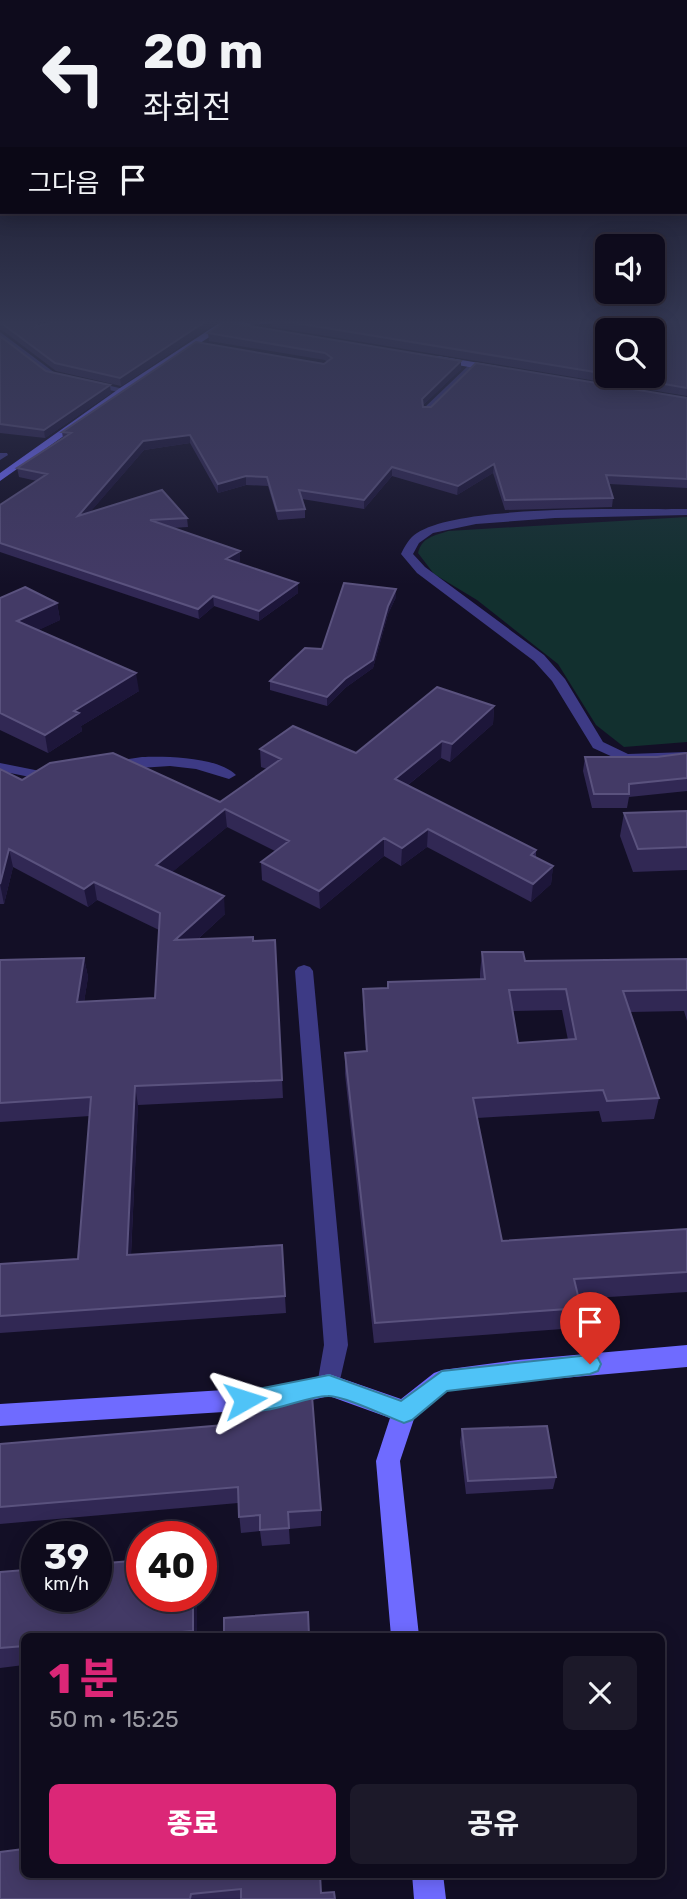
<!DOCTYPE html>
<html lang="ko">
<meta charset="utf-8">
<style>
:root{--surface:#0e0b1c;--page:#1c1929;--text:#f1f3f6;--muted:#9b9ba3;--line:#2e2b3b;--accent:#db2777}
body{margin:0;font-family:Rubik,"Noto Sans KR",sans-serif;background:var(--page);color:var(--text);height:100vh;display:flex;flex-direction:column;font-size:26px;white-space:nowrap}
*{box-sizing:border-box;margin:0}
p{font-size:23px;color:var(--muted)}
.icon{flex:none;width:38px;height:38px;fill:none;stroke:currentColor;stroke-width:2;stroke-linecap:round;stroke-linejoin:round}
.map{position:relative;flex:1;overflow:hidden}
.drawer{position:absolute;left:21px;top:1633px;width:644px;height:245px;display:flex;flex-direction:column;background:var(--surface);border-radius:10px;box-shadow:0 4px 18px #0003,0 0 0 2px var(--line)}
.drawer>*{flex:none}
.guide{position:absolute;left:0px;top:0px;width:688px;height:214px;box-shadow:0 4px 18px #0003,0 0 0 2px var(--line);background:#0e0b1c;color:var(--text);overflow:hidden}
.tools{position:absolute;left:595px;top:234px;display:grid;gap:14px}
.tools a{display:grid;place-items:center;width:70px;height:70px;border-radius:10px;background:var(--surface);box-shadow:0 4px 18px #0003,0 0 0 2px var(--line);font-size:35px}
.speed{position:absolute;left:21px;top:1521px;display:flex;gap:14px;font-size:35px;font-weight:700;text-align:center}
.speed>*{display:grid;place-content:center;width:91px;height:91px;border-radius:50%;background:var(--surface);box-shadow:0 4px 18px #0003,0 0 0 2px var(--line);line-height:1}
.speed small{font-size:18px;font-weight:400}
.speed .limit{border:10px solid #d22;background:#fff;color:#111}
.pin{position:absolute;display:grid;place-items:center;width:60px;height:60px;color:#fff;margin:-72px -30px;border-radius:50% 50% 50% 0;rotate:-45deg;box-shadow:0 0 7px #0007}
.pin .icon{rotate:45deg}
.me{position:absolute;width:77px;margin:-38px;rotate:84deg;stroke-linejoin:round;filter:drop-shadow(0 0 5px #0008)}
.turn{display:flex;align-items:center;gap:24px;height:147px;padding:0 28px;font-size:32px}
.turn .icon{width:91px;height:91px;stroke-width:2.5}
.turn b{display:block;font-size:49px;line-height:60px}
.then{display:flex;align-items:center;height:66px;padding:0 28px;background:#0003;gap:14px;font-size:26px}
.round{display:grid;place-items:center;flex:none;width:74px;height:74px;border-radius:10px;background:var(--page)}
.summary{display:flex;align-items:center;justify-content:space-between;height:119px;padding:0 28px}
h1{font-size:42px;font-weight:800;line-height:52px;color:var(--accent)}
.cta{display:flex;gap:14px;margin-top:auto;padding:14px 28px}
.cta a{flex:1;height:80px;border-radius:10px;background:var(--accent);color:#fff;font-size:28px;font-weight:800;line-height:80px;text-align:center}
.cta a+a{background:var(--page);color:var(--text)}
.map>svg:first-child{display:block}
.green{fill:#12302f}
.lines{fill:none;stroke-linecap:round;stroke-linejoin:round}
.street{fill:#3d3a85;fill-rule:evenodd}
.secondary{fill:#6f6bff;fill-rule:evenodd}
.wall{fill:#312854;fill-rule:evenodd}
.shaded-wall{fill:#1d163a}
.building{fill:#433a66;stroke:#5a527e;stroke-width:2;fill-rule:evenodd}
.route{fill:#4fc3f7;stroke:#337fa1;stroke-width:2}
</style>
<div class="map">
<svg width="687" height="1899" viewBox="0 0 687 1899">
<rect width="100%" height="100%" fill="#130f26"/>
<path class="green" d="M687 517V742L624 747 596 725 558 664 477 600 434 574 418 553C422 537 434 536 448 531Z"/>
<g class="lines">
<path class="street" d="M0 332 55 373 128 390 123 393 49 377 0 339Z
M471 363 478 365 429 413H423V409Z
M0 453H7L8 455 0 460Z
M687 509V515L555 518 476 524 433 533 419 543 413 554 425 567 544 655 565 679 603 742 628 754 687 752V760L626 763 593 748 552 681 534 661 417 573 401 554C405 546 409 538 417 533 461 504 629 510 687 509Z
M142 757C167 756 218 757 236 775L229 779 196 769 170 766 109 770 102 766 109 762Z
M0 763 40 771 54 769 61 773 59 776 40 779 0 771Z
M304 965 310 967 313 971 348 1345 337 1393 329 1396 321 1393 317 1385 324 1345 295 971 298 967Z"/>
<path class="secondary" d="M267 319H316L312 321 226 326 126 392 0 481V473L120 388 221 322Z
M438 356 497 366 502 369 497 372 435 361V357Z
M687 1345V1367L518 1382 447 1391 414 1419 400 1461 419 1636H391L376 1461 390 1418 329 1396 273 1409 0 1426V1404L273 1387 329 1374 401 1399 434 1373 442 1370 518 1360Z
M412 1874H443L446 1899H414Z"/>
</g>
<path class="wall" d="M0 319 42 326 123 321 220 320 121 386 56 371 2 330H0Z
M238 319H261H259V325L240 322Z
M271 319H687V396L272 327ZM607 331 653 376H607Z
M208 333 461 369 423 405V407L687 398V488L609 484 613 498 612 507 505 510 493 473 457 495 392 476 364 509 302 499 305 509V518L278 520 268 486 246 485 218 493 190 443 144 450 90 512 187 518 188 527 172 528 240 551V561L237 563 298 593 259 621 214 606 199 619 0 552V505L37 481 19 477 17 468 63 438 62 432 324 364 327 362 325 360 209 341Z
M0 336 46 371 111 393 45 438 0 433Z
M396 597 388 614 373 668 345 688 327 706 270 690V681L322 649Z
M0 598 57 603 60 620 38 630 139 691 81 726 82 731 48 753 0 730Z
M494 706 493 724 450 762 441 758 408 785 536 850V857L553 866 551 884 531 902 427 847 401 866 384 856 320 909 262 880 261 862 275 851 227 827 172 872 225 914 198 939 253 941 275 940 283 1098 138 1105 131 1255 282 1245 286 1313 0 1333V1264L78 1259 90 1116 0 1122V960L84 958 88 977 84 1002 155 998 159 930 97 900 88 907 13 867 4 904H0V769L22 780 220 802 267 769 261 767 260 749 356 753Z
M687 753V791L629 797 627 808H592L583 771 585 757H657Z
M687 811V870L633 872 620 836 624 813Z
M482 952 525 961 687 959V1021L684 1011 630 1012 659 1098 654 1119 602 1122 599 1111 477 1118 502 1241 687 1229V1292L578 1299 581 1308 576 1328 374 1343 345 1074V1053L366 1051 363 1010V989L387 988 388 982 480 979V973ZM562 1010 568 1040 518 1043 513 1011Z
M236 1424 321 1510V1526L289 1529 290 1544 262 1546 260 1531 241 1533 238 1503 0 1524V1444Z
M462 1429 556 1477 553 1489 466 1494 460 1442Z
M0 1572 142 1596H197V1636H24V1665L0 1668Z
M0 1852 321 1893 335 1899H0Z"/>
<path class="shaded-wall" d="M40 319H45L36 335 35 327Z
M209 319H225L220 320 121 386 120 378Z
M461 361V369L421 407 422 399Z
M110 385 111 393 45 438 44 430Z
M190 435V443L144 450 79 525 78 516 143 441Z
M494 464 493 473 457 495 458 486Z
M392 467V476L364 509V500Z
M246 476V485L218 493V484Z
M240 551V561L226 569V559Z
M298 583V593L259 621V611Z
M396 589V597L388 614 373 668 345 688 327 706V697L388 606Z
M213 596 214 606 199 619 198 609Z
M57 603 60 620 20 639 17 621Z
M136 673 139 691 81 726 82 731 48 753 45 735 74 711Z
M494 706 493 724 450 762 452 744Z
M442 741 441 758 394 796 395 779Z
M225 809 227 827 159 883 156 865Z
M428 829 427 847 401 866 402 848Z
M384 838V856L320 909 319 891Z
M9 849 13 867 4 904 0 884Z
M553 866 551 884 531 902 533 884Z
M94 882 97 900 88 907 84 889Z
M224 896 225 914 177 958 175 940Z
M84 958 88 977 81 1021 77 1002Z
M135 1086 138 1105 130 1273 127 1255Z
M193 1596H197V1636H194L193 1631Z"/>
<path class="building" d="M0 319H40L35 327 65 319H117L123 321 124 319H209L120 378 55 363 0 322Z
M271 319H687V388L618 376H653V331H607V374Z
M225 322 461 361 422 399 423 407H431L476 363 687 398V479L606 475 613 498 505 500 494 464 458 486 392 467 364 500 299 490 305 509 277 511 267 477 246 476 218 484 190 435 143 441 78 516 162 490 187 518 150 520 240 551 226 559 298 583 259 611 213 596 198 609 0 543V505L47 474 17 468 71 433 62 432 196 342 324 364 332 358 325 353 208 333Z
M0 336 46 371 110 385 44 430 0 424Z
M344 583 396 589 388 606 373 660 345 679 327 697 270 681 305 648 322 649Z
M25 587 57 603 17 621 136 673 74 711 79 713 45 735 0 713V598Z
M437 687 494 706 452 744 442 741 395 779 536 850 531 855 553 866 533 884 428 829 402 848 384 838 319 891 261 862 289 841 225 809 156 865 224 896 175 940 253 937V941L275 940 282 1080 135 1086 127 1255 282 1245 285 1296 0 1316V1264L78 1259 91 1097 0 1103V960L84 958 77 1002 155 998 160 913 94 882 84 889 9 849 0 884V769L22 780 50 763 113 753 220 802 281 759 260 749 293 726 356 753Z
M687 753V778L629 784V794H594L585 757H657Z
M687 811V847L638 849 624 813Z
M482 952H523L525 961 687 959V990L623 991 659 1098 607 1101 603 1090 473 1098 502 1241 687 1229V1272L574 1279 581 1308 375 1323 345 1053 367 1051 363 989 388 988V982L485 979ZM566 989 576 1039 518 1043 509 990Z
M312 1396 321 1510 288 1512 289 1528 260 1530V1515L239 1517 238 1487 0 1507V1444L236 1424 235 1402Z
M547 1426 556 1477 468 1481 462 1429Z
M142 1560V1596H193V1631L136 1636H24V1646L0 1648V1572L37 1569V1596H96V1564Z
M308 1612 309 1636H224V1618Z
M24 1849V1874H320L321 1893 334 1892 335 1899H241V1889L191 1894 190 1899H0V1852Z"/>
<linearGradient id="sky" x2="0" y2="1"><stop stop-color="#0a0815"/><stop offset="0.55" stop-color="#333752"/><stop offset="1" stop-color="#333752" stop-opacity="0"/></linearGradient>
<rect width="687" height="585" fill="url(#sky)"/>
<path class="route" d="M590 1355 598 1358 601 1364 598 1371 590 1374 447 1391 412 1420 404 1423C388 1417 342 1395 328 1396 298 1397 267 1419 238 1407L234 1400 238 1393 329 1375 401 1401 442 1371Z"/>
</svg>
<div class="tools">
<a><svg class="icon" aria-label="sound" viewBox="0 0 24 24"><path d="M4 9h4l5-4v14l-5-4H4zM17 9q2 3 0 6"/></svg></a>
<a><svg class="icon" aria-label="search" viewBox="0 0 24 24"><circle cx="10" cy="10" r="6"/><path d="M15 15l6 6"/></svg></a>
</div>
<div class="speed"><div>39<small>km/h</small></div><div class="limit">40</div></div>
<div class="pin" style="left:590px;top:1364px;background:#d93025"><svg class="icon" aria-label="arrive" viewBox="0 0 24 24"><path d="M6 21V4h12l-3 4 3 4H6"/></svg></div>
<svg class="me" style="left:245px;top:1400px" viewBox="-20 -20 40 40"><path d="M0-17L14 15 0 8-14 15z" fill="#4fc3f7" stroke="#fff" stroke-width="4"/></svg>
<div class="guide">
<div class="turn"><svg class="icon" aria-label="left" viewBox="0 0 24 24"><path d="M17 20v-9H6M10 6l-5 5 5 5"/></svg><div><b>20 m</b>좌회전</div></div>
<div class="then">그다음<svg class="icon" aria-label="arrive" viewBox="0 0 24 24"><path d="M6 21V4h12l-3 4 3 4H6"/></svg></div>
</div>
<section class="drawer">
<div class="summary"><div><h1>1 분</h1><p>50 m · 15:25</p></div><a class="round"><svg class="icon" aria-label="close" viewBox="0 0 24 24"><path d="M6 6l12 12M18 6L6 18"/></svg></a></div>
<div class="cta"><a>종료</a><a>공유</a></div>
</section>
</div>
